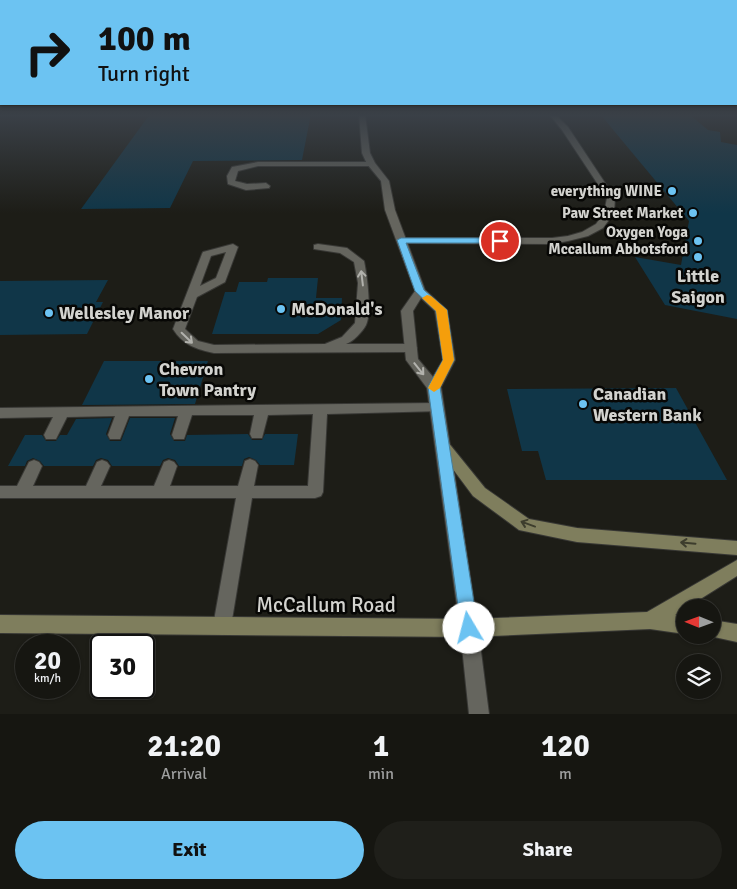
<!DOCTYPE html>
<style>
:root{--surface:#161611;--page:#1f1f1a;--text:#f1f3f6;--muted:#9e9f9f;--line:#353531;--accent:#6cc3f2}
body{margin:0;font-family:Signika,sans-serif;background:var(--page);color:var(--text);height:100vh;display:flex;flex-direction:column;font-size:19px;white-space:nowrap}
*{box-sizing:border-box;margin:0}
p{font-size:16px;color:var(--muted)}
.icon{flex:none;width:28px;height:28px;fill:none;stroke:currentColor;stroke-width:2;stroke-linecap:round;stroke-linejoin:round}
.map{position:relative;height:714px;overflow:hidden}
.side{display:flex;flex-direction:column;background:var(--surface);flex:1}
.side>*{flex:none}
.guide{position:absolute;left:0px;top:0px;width:738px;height:105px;box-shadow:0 1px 4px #0004,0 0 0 1px var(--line);background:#6cc3f2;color:#111;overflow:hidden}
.needle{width:32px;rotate:271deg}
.controls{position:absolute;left:676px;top:599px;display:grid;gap:10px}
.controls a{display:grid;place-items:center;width:45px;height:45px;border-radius:50%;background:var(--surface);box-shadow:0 1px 4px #0004,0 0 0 1px var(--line);font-size:25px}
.speed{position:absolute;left:15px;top:634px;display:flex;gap:10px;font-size:25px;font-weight:700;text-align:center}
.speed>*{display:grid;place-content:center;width:65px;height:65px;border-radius:50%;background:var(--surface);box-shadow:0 1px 4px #0004,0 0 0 1px var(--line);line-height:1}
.speed small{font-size:12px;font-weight:400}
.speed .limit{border:2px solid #111;border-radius:8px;background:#fff;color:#111}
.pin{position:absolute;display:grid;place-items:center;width:42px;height:42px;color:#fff;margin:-21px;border:2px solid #fff;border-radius:50%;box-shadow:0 1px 5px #0007}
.me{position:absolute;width:55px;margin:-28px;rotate:352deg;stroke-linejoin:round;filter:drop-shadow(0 0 4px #0008)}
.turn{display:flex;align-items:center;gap:18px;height:105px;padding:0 15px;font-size:22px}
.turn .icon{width:65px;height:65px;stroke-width:2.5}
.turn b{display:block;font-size:35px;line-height:42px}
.eta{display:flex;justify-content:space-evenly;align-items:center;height:85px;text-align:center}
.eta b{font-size:30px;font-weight:700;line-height:35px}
.cta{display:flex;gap:10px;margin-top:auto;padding:10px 15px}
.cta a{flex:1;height:58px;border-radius:30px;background:var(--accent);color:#111;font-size:20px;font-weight:700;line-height:58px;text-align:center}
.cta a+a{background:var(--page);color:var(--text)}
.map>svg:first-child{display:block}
.building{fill:#103648}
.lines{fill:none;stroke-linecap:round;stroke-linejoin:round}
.lane-casing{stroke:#383835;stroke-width:2}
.street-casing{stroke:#383835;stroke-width:2}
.secondary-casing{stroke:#383835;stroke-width:2}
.lane{fill:#65655e;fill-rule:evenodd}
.street{fill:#65655e;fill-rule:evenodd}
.secondary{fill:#7f7e5d;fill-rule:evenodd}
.oneway{stroke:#b2b2ad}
.oneway2{stroke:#3d3d2d}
.route{fill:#6cc3f2;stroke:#467f9d}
.slow{fill:#f59e0b}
.poi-dot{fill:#6cc3f2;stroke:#070705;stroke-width:2}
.labels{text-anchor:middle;stroke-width:5;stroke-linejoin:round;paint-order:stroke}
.far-poi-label{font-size:15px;font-weight:bold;fill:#d3d3cf;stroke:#070705;text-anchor:end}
.poi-label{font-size:18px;font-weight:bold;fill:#d3d3cf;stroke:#070705;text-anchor:start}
.near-street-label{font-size:21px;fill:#d3d3cf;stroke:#070705}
</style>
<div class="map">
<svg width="737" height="714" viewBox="0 0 737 714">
<rect width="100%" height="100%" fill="#1d1d17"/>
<path class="building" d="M150 114H311L302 160 193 161 170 208 81 209Z
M600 114H689L708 130 720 132 721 142 737 145V319L665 305 635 257 681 265 689 221Z
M268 278H318L316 298H342L341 320 318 334H212L225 292H236L239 282H267Z
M108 280 96 302H103L87 334 0 335V281Z
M104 361H208L195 404 82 405Z
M676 388 727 480H546L538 451H522L507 389Z
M112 418 106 434 110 441H121L130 418H175L170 434 174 441H185L187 435 248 434 252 440H262L265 434H298L294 465H260L256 460 249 457 244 459 242 466H179L175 460 168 458 163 460 160 466H112L108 460 101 458 96 460 93 466H44L40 461 33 458 27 461 25 466H8L25 435H42L46 441H56L60 435H67L76 419Z"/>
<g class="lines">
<g class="lane-casing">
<path id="lane" d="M549 114H555L568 127 615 198 614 213 603 228 588 236 568 241 552 244 398 243V239L401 238H552L568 236 582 232 596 224 604 213 607 198 562 130Z
M258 162H371L375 164 371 166H258L238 171 235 181 247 184 266 183 270 186 269 188 246 190 228 184 227 176 232 167Z
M233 244 238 247 225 282 197 297 185 329 198 341 214 345 325 344 342 337 355 323 358 283 354 262 340 253 314 249V245L318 244 347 248 364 261C367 275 372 313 366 325 363 331 353 342 346 344H411L417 348 411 352 214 353C196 349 183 345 173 329L202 254 203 252ZM226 252 216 278 200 286 211 256Z
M437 403 442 405 444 408 442 411 327 414 323 492 321 496 315 498H252L231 626 229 632 222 635 215 632 213 626 236 498H0V486H17L29 462 34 460 39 462 42 466 33 486H86L97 462 102 460 107 462 110 466 101 486H154L164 462 169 460 174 462 177 466 170 486H238L245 461 250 459 255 461 258 465 254 486H308L313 414 268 415 262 438H252L250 434 254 415H192L184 439H174L172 435 178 416H129L120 439H110L108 435 115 416 67 417 56 439H46L44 435 53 417 0 418V408Z"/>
</g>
<g class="street-casing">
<path id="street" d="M359 114H365L370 153 375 163 389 181 395 210 425 290 447 310 455 360 441 387 478 628 489 714H469L460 628 427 388 406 360 401 311 415 291 385 210 381 181 367 164 362 153ZM421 298 435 311 443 360 433 377 418 359 413 311Z"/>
</g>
<g class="secondary-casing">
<path id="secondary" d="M442 440 447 441 485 488 529 519 577 528 737 541V555L577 542 519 530 473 496 435 445 437 441Z
M737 560V576L675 615 685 616V634L650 629 469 637 0 633V615L469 619 647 612Z
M712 620 737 624V642L705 635H712Z"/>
</g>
<use href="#lane" class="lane"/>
<use href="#street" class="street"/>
<use href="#secondary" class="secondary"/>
</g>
<defs><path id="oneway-shaft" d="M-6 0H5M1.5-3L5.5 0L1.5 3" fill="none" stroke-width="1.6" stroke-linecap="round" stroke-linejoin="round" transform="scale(1.25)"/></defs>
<g class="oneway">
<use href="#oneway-shaft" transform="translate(362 278) rotate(-97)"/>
<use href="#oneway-shaft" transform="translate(187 338) rotate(44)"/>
<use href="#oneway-shaft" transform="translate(419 369) rotate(51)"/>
</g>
<g class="oneway2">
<use href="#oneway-shaft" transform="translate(528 524) rotate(-160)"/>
<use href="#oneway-shaft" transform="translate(688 543) rotate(-175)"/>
</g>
<linearGradient id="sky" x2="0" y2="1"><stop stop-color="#10100d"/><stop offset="0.54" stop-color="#3a4047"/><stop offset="1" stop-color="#3a4047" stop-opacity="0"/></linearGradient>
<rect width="737" height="213" fill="url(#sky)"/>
<path class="route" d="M401 238H500L504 241 500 243H406L424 290 447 310 454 360 440 387 478 628 475 634 469 636 463 634 461 628 428 387 443 360 436 311 415 291 397 240Z"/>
<path class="slow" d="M427 295 431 296 447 310 454 360 440 388 434 392 428 388 443 360 436 311 422 298Z"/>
<g class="poi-dot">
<circle cx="672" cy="191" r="5"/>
<circle cx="693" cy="213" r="5"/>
<circle cx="698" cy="241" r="5"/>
<circle cx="698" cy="257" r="5"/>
<circle cx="281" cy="309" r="5"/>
<circle cx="49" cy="313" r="5"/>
<circle cx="149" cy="379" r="5"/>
<circle cx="583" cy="404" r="5"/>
</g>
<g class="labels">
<g class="far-poi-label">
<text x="662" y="196">everything WINE</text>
<text x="683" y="218">Paw Street Market</text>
<text x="688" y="237">Oxygen Yoga<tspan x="688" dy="17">Mccallum Abbotsford</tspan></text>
</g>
<g class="poi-label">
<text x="698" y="282" text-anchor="middle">Little<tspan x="698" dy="21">Saigon</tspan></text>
<text x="291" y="315">McDonald's</text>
<text x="59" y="319">Wellesley Manor</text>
<text x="159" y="375">Chevron<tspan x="159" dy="21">Town Pantry</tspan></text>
<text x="593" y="400">Canadian<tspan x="593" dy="21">Western Bank</tspan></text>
</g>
<g class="near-street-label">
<text x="326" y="612">McCallum Road</text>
</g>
</g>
</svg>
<div class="controls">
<a><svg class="needle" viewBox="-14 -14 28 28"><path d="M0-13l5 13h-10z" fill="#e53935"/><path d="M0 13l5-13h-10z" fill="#9e9f9f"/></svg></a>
<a><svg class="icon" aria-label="layers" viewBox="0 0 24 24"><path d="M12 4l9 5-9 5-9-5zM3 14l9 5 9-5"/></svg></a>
</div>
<div class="speed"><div>20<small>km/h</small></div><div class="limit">30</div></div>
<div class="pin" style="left:500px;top:241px;background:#d93025"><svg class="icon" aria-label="arrive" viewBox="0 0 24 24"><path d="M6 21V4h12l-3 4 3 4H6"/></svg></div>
<svg class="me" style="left:469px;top:628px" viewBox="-20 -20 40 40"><circle r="19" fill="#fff"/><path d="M0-13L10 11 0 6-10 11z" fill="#6cc3f2"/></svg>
<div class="guide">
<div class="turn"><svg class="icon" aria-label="right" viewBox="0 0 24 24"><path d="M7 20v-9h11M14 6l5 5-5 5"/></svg><div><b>100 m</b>Turn right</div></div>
</div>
</div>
<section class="side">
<div class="eta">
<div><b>21:20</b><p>Arrival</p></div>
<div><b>1</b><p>min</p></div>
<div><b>120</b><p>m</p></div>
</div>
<div class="cta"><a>Exit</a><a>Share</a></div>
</section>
